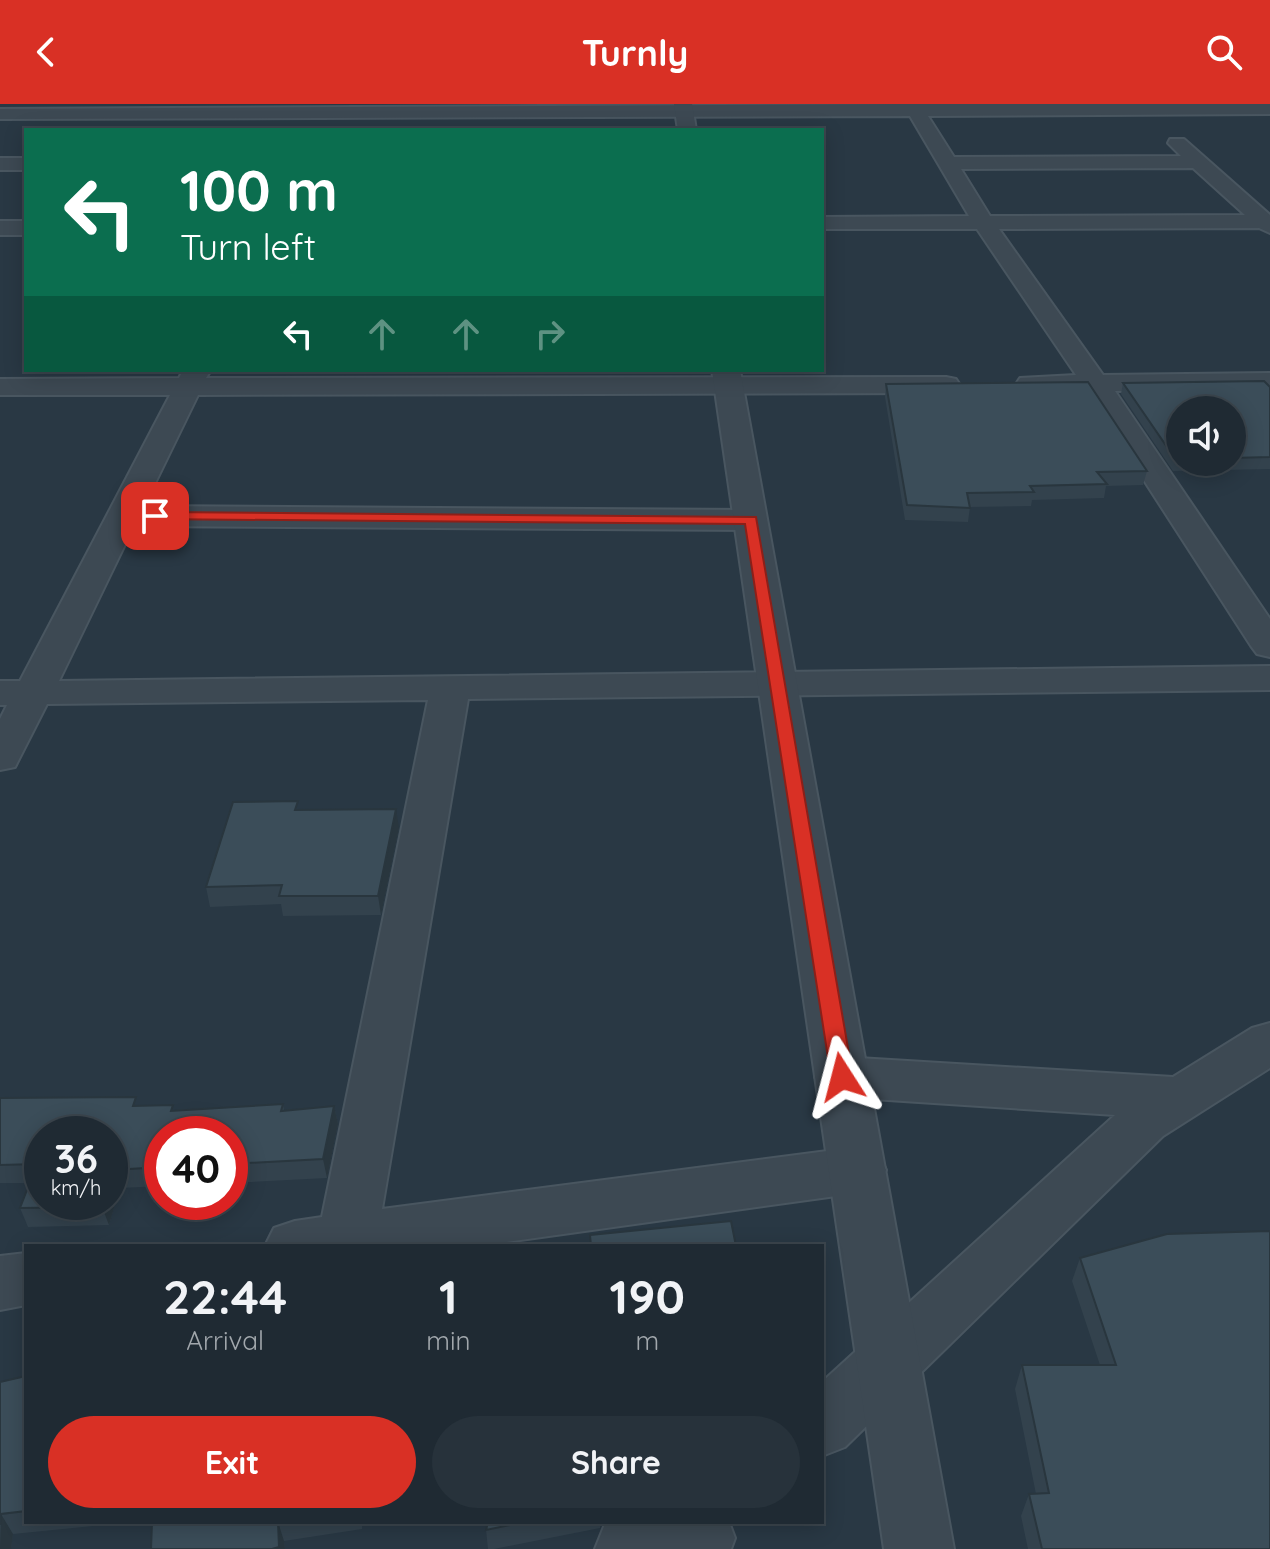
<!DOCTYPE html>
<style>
:root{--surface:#1f2a33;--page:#27323b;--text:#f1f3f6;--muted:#a1a7ac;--line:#3c464e;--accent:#d93025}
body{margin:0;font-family:Quicksand,sans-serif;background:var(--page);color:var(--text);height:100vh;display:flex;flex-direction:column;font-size:30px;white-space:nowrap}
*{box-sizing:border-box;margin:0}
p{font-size:26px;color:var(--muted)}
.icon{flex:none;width:44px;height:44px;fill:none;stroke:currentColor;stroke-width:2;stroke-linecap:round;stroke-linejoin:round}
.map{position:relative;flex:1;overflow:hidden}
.details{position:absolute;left:24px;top:1140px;width:800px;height:280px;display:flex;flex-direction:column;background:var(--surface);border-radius:0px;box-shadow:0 4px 20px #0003,0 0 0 2px var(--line)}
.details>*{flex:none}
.top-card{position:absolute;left:24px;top:24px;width:800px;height:244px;border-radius:0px;box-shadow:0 4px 20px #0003,0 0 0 2px var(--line);background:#0b6e4f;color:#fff;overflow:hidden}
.controls{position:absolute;left:1166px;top:292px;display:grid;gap:16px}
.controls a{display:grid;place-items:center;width:80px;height:80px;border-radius:50%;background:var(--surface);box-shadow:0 4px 20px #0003,0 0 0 2px var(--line);font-size:40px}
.speed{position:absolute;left:24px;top:1012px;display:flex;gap:16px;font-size:40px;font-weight:700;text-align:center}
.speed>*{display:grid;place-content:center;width:104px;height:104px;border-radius:50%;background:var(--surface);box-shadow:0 4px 20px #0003,0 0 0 2px var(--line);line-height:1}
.speed small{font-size:20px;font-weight:400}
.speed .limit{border:12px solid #d22;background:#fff;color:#111}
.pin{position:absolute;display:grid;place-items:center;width:68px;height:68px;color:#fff;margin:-34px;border-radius:16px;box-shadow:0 4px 12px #0006}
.me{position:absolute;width:88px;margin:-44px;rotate:351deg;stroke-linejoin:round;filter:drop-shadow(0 0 6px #0008)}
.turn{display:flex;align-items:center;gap:28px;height:168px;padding:0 24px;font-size:36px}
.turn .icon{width:104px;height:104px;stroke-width:2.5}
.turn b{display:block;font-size:56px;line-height:68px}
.lanes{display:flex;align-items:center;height:76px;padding:0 24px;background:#0003;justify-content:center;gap:40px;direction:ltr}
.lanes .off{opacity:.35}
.eta{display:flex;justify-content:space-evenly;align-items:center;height:136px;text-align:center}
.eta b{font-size:48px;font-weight:800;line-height:56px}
.button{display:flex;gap:16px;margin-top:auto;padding:16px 24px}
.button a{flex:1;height:92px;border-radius:48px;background:var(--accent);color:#fff;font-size:32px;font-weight:800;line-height:92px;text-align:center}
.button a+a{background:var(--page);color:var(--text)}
header{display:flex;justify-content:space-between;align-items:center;height:104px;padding:0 24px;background:var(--accent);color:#fff;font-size:36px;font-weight:800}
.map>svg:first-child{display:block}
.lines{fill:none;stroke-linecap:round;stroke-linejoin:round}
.minor-casing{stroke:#495660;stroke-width:4}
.tertiary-casing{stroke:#495660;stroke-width:4}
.minor{fill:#3d4953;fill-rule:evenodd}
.tertiary{fill:#3d4953;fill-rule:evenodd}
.wall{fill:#33424d;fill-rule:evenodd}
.shaded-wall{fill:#29363e}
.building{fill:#3b4d59;stroke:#29363e;stroke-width:2}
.route{fill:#d93025;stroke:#8d1f18;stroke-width:2}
</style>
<header><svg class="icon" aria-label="back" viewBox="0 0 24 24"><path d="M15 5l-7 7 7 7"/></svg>Turnly<svg class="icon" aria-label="search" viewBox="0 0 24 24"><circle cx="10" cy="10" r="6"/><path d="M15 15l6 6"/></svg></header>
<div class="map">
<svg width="1270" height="1445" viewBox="0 0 1270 1445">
<rect width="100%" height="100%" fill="#293844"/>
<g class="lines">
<g class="minor-casing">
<path id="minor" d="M903 0H1270V10L928 12 954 53 1181 52 1168 39 1170 35H1184L1270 111V129L1259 124 999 125 1103 271 1270 269V285L1115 287 1270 515V553L1257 550 1251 542 1087 288 1020 286 1016 280 1020 274 1076 271 977 125H822V113L969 112 910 12 0 15V5ZM1193 64 1245 111 990 112 961 65Z
M0 54H26V66H0Z
M0 117H26V131H0Z
M183 266H211L206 274 946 273 956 275 960 281 956 287 946 289 198 291 144 402 751 406 763 409 767 416 763 423 751 426 134 422 59 577 1270 562V586L468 595 382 1105 858 1043 878 1050 886 1066 878 1082 858 1089 477 1142H265L274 1124 295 1117 322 1113 428 596 47 600 15 663 0 666V615L7 601H0V577H20L170 291H0V275L179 274Z
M1270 919V964L1163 1032 845 1343 822 1352V1278L1115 1011 842 993 823 987 815 973 823 959 842 953 1173 973 1252 924Z
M26 1149V1201L0 1206V1152Z
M610 1418H729L735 1434 731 1445H595L605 1420Z"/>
</g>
<g class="tertiary-casing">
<path id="tertiary" d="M674 0H692L696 26H678Z
M712 266H740L954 1445H884Z"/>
</g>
<use href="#minor" class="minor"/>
<use href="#tertiary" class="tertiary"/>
</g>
<path class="wall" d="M1123 279 1270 283V365L1173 367 1121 290ZM1180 306H1232V358H1180Z
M886 280 1147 367 1143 381 1106 382 1104 394 1032 396 1031 402 970 403 968 418 905 416 885 293Z
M299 706 399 724 381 811 283 812 281 800 210 803 206 783Z
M0 994 139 1002 175 1006 283 1000 284 1006 334 1002 338 1020 327 1074 230 1079V1030H162V1082L120 1084 109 1121 28 1123 20 1104 29 1079H0Z
M1080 1154 1270 1445H1028L1021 1412 1029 1390H1036L1015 1285 1022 1261H1100L1072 1177Z
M26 1272V1418H133L13 1430 11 1445H0V1278Z
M152 1418H362V1425L284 1437 285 1445H151Z
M488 1418H601L600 1424 494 1445H488L486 1426Z"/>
<path class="shaded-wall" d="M396 705 399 724 381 811 378 792Z
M334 1002 338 1020 327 1074 323 1055Z
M113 1066 120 1084 109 1121 102 1103 103 1098H110V1077Z
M1 1410 13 1430 11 1445H0Z
M278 1418 284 1437 285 1445H272Z"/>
<path class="building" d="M1264 277 1270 283V353L1232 354V306H1180V355L1176 356 1123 279Z
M1088 278 1147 367 1097 368 1107 380 1030 382 1034 388 967 389 970 404 907 401 886 280Z
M298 697 295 706 396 705 378 792H279L282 781 206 783 233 698Z
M136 993 133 1002 173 1001 171 1007 283 1000 281 1007 334 1002 323 1055 230 1060V1030H162V1063L113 1066 110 1077V1030H42V1098H103L102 1103 20 1104 37 1060 0 1061V994Z
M731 1117 736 1142H591L590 1131Z
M1270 1127V1445H1042L1029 1390 1049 1389 1022 1261H1116L1080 1154 1167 1130Z
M26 1272V1407L1 1410 0 1421V1278Z
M152 1418H278L279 1443 272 1445H151Z
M488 1418H525L486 1426Z"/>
<path class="route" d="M155 408 756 413 853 973 850 979 842 981 835 979 831 973 745 420 150 415V409Z"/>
</svg>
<div class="controls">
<a><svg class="icon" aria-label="sound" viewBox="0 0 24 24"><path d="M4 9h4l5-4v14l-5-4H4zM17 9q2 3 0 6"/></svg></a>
</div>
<div class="speed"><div>36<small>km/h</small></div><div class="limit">40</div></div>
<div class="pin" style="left:155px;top:412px;background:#d93025"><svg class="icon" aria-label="arrive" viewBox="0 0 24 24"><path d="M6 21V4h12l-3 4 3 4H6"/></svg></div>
<svg class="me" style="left:842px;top:973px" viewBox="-20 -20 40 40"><path d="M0-17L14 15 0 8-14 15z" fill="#d93025" stroke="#fff" stroke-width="4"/></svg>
<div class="top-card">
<div class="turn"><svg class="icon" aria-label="left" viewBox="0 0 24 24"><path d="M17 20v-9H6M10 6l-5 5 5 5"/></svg><div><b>100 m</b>Turn left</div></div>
<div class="lanes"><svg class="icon" aria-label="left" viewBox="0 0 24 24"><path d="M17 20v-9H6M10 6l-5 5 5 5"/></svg><svg class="icon off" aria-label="ahead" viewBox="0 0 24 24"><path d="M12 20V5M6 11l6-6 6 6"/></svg><svg class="icon off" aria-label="ahead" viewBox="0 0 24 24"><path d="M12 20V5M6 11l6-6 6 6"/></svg><svg class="icon off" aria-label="right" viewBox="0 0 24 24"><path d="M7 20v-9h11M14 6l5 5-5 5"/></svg></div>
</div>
<section class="details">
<div class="eta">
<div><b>22:44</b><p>Arrival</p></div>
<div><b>1</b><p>min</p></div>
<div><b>190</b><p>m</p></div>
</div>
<div class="button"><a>Exit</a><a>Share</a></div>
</section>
</div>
